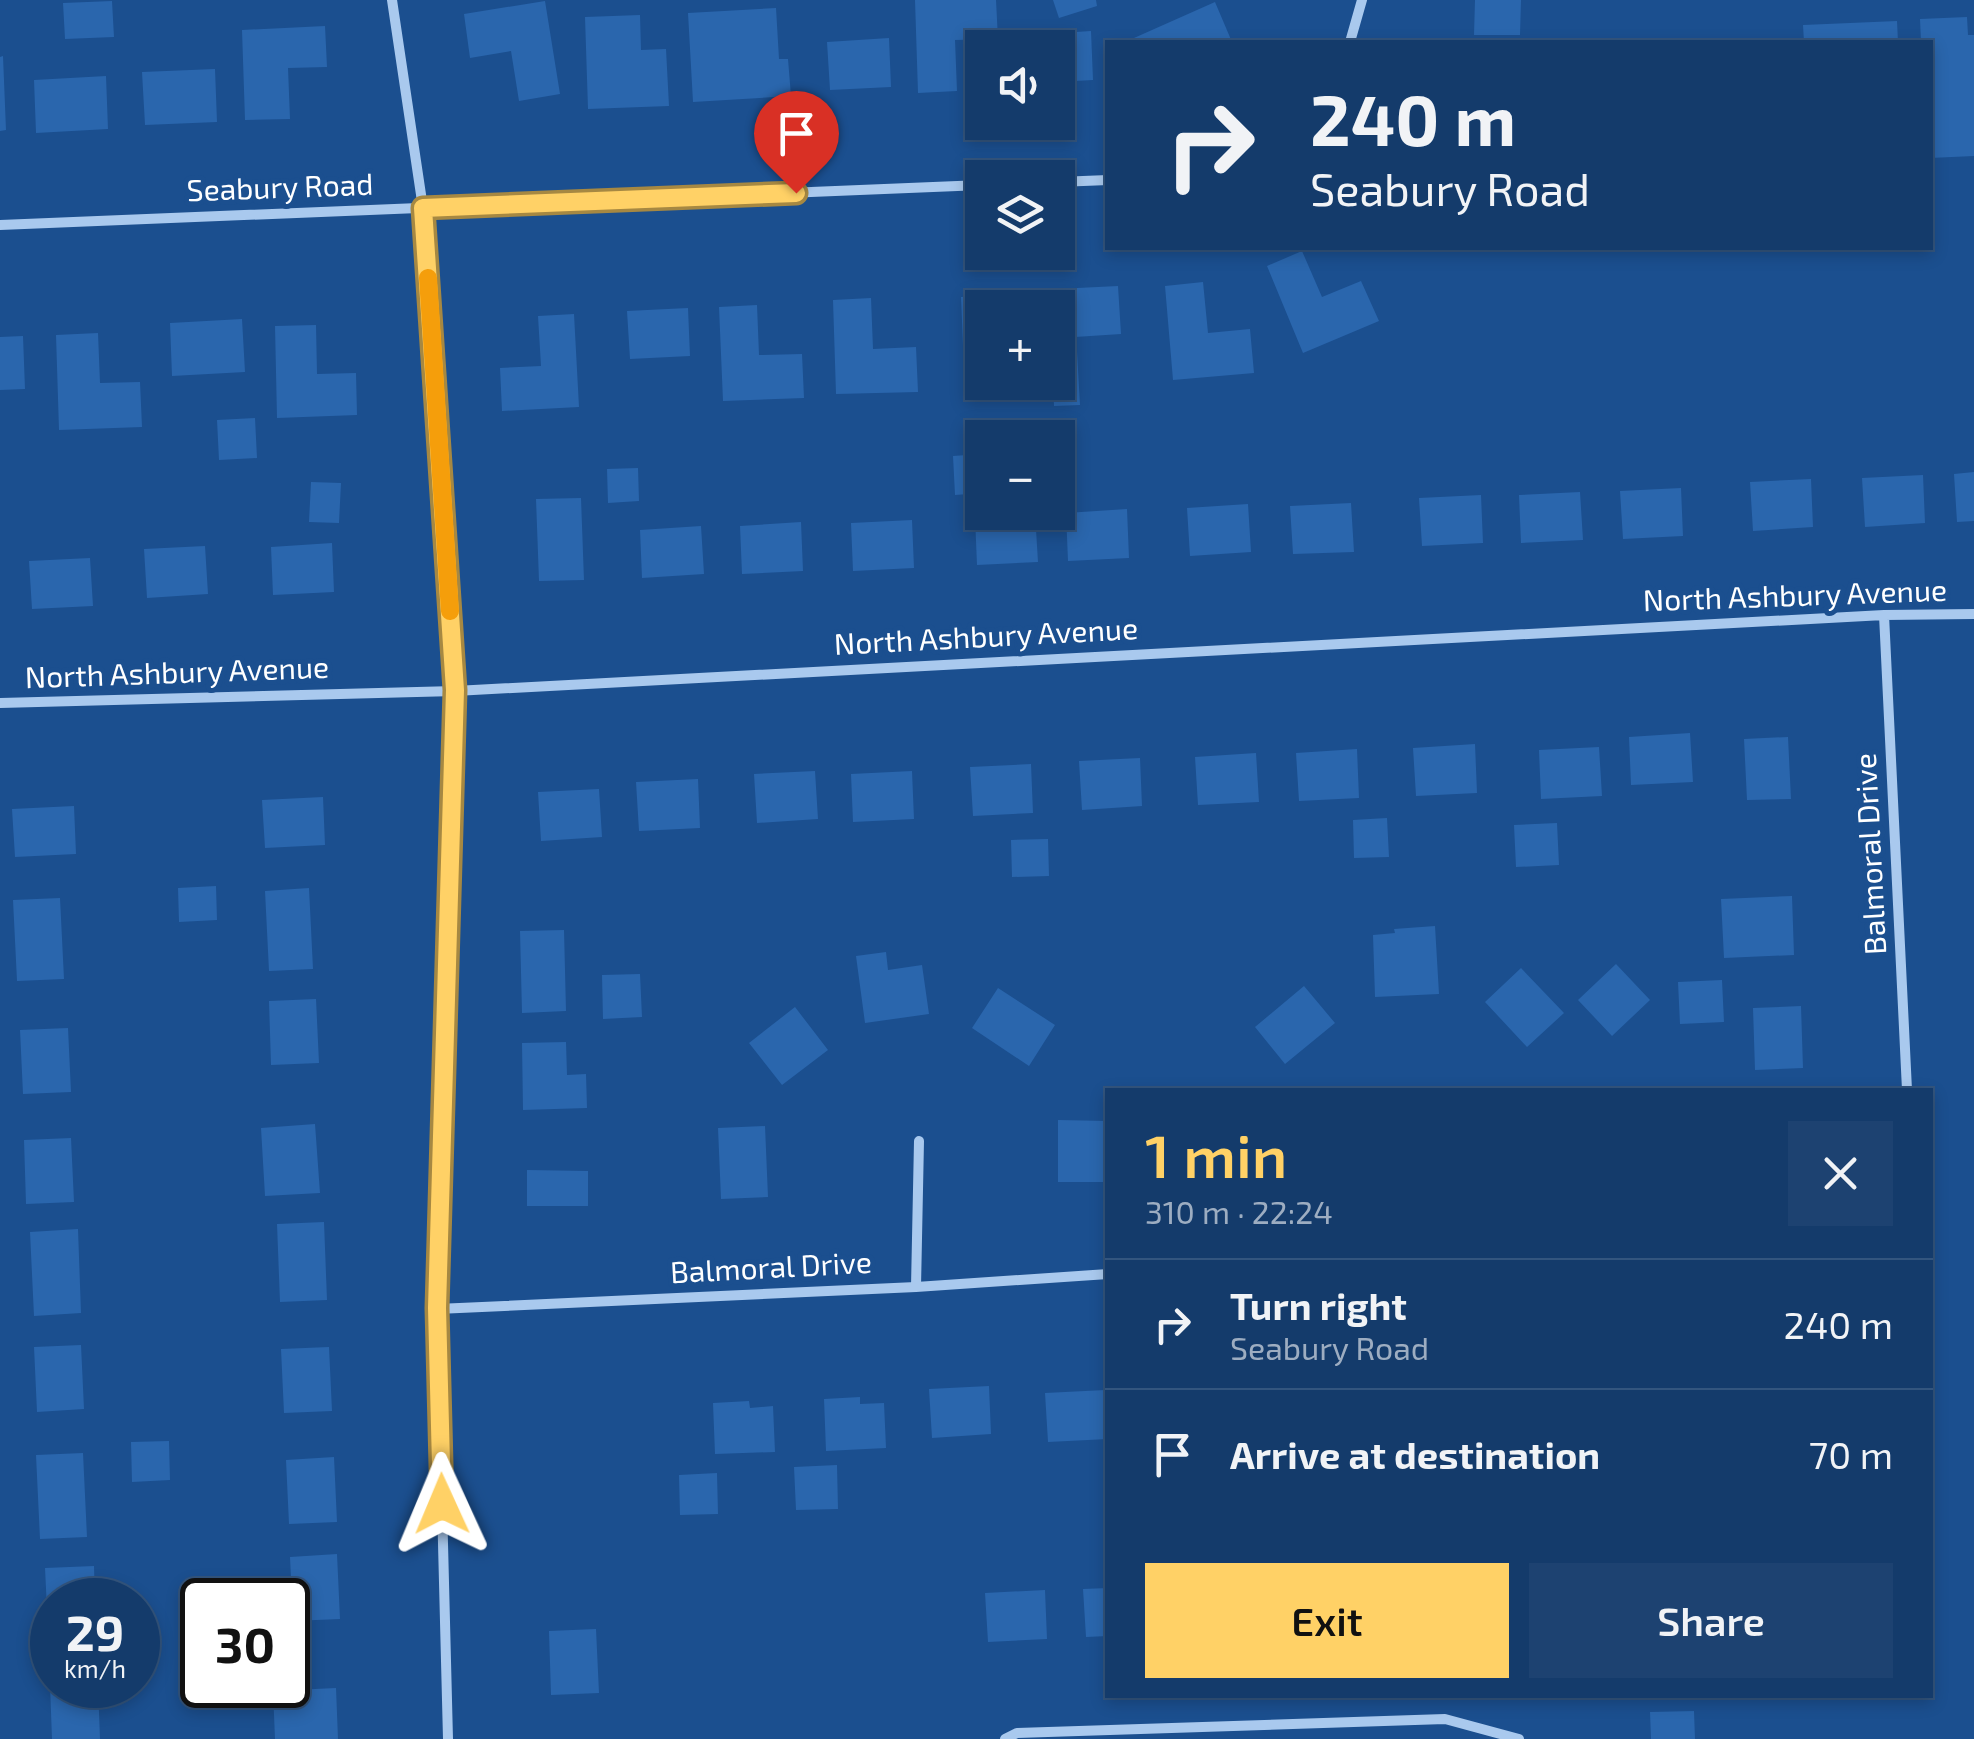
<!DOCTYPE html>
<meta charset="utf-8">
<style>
:root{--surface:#143b6b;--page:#1d4271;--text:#f1f3f6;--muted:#9dadc1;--line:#33557e;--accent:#ffd166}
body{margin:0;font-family:"Exo 2",sans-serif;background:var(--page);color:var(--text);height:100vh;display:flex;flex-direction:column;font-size:38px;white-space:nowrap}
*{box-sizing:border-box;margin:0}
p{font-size:32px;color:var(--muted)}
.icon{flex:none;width:55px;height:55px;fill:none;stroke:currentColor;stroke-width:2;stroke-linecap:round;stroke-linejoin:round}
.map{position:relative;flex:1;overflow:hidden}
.details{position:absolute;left:1105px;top:1088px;width:828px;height:610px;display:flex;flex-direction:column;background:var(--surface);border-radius:0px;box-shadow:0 5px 15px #0003,0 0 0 2px var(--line)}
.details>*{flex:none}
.hud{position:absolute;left:1105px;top:40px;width:828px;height:210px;border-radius:0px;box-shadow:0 5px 15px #0003,0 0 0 2px var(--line);background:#143b6b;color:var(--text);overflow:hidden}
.tools{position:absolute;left:965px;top:30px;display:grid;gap:20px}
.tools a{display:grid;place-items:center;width:110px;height:110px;border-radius:0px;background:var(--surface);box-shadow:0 5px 15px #0003,0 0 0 2px var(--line);font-size:50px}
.speed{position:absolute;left:30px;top:1578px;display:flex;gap:20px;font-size:50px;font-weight:700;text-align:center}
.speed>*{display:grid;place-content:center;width:130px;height:130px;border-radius:50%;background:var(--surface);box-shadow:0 5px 15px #0003,0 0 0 2px var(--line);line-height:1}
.speed small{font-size:25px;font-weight:400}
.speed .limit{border:5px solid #111;border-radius:15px;background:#fff;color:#111}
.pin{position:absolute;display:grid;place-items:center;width:85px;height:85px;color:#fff;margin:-102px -42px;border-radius:50% 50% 50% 0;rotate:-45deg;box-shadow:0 0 10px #0007}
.pin .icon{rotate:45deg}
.me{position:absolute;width:110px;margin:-55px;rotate:359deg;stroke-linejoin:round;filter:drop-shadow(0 0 8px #0008)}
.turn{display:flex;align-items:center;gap:35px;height:210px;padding:0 40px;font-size:45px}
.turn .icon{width:130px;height:130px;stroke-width:2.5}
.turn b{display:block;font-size:70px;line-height:85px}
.round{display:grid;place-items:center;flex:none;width:105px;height:105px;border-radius:0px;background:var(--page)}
.headline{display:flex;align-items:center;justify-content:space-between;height:170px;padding:0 40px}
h1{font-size:60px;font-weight:600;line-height:75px;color:var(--accent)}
.action{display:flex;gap:20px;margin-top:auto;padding:20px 40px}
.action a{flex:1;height:115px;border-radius:0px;background:var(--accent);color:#111;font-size:40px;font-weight:600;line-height:115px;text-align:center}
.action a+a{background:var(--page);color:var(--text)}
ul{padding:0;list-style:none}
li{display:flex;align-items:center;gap:30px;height:130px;padding:0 40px;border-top:2px solid var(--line)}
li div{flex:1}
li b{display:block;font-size:38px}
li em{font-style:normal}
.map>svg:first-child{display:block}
.building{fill:#2a66ad}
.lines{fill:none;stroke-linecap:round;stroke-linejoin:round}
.street{stroke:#a9c9ee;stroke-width:10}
.route-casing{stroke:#a68842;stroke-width:25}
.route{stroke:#ffd166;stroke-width:18}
.slow{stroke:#f59e0b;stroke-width:18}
.labels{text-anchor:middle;stroke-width:10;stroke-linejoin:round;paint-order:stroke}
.street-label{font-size:30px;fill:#fff;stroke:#1b4f8f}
</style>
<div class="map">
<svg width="1974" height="1739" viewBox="0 0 1974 1739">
<rect width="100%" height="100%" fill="#1b4f8f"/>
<path class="building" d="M915 0H996L998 39 955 40 957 91 918 93Z
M1053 0H1096L1097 6 1059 18Z
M1475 0H1521L1520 35H1474Z
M112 1 114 37 65 39 63 3Z
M545 1 560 94 519 101 511 51 470 58 464 14Z
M1215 2 1232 42H1136L1134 38Z
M776 8 779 59H788L791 96 693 102 688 13Z
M640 15 641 50 666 49 669 106 588 109 585 17Z
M1967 17 1968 35H1974V156L1930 158V42H1921L1920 19Z
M1897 21 1898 42H1804L1803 25Z
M325 26 327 67 288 68 290 119 245 120 242 30Z
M1091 31 1093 80 1058 82V48H1031L1030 35Z
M889 38 891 87 830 90 827 42Z
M3 56 6 130 0 131V57Z
M215 69 217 122 145 125 142 72Z
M106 76 108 129 36 133 34 80Z
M1302 251 1322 297 1361 281 1379 321 1303 353 1267 266Z
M1203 282 1208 333 1250 329 1254 373 1173 380 1165 286Z
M1118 286 1121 334 1060 338 1057 289Z
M1021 294 1022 308H982V345L963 346 961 297Z
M871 298 873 349 916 347 918 392 836 394 833 300Z
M757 305 759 355 802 354 804 398 723 401 719 307Z
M688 308 690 356 630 359 627 311Z
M574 314 579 407 502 411 500 368 541 366 538 316Z
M242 319 245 372 172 376 170 323Z
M316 325 317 374 356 373 357 415 277 418 275 326Z
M98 333 100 383 140 382 142 427 59 430 56 335Z
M23 336 25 389 0 390V337Z
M1077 351 1080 405 1054 406 1053 382H1058V352Z
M255 418 257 458 219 460 217 420Z
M981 454 982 493 955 495 953 456Z
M638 468 639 501 608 503 607 469Z
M1974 472V521L1957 522 1954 474Z
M1923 475 1925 523 1865 527 1862 478Z
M1811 479 1813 527 1753 531 1750 482Z
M311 482 341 483 339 523 309 522Z
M1681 488 1683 536 1623 539 1620 491Z
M1580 492 1583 540 1521 543 1519 495Z
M1481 495 1483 543 1422 546 1419 498Z
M581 498 584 580 539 581 536 499Z
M1351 503 1354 552 1293 554 1290 506Z
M1248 504 1251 552 1190 556 1187 508Z
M1127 509 1129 558 1068 561 1066 513Z
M1035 513 1038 562 977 565 975 517Z
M912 520 914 568 853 571 851 523Z
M801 522 803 571 742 574 740 526Z
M701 526 704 574 642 578 640 530Z
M332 543 334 592 273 595 271 547Z
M205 546 208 594 147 598 144 549Z
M90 558 93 606 32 609 29 561Z
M1690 733 1693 782 1631 785 1629 737Z
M1788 737 1791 799 1747 800 1744 739Z
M1475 744 1477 793 1416 796 1413 748Z
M1599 747 1602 796 1541 799 1539 750Z
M1357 749 1359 798 1299 801 1296 753Z
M1256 753 1259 802 1198 805 1195 757Z
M1140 758 1142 806 1082 810 1079 761Z
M1031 764 1033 813 973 816 970 767Z
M815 771 818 819 757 823 754 774Z
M912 771 914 819 853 822 851 774Z
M698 779 700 828 639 831 636 782Z
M599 789 602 837 541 841 538 792Z
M323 797 325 845 265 848 262 800Z
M74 806 76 854 15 857 12 809Z
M1387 818 1389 857 1354 858 1353 820Z
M1557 823 1559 865 1516 867 1514 825Z
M1048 839 1049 876 1012 877 1011 840Z
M216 886 217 920 179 922 178 888Z
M309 888 313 969 269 971 265 891Z
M1792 896 1794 955 1724 958 1721 899Z
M60 898 64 979 17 981 13 900Z
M1435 926 1439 994 1375 997 1373 935 1395 933 1394 929Z
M564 930 566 1011 522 1013 520 931Z
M886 952 888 970 922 965 929 1014 865 1023 856 956Z
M1616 964 1650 1000 1612 1036 1578 1000Z
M1521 968 1564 1013 1527 1047 1485 1002Z
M640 974 642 1017 603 1019 602 975Z
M1722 980 1724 1022 1680 1024 1678 982Z
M1304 986 1335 1023 1285 1064 1255 1027Z
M998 988 1055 1025 1029 1066 972 1028Z
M316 999 319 1063 271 1065 269 1001Z
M1801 1006 1803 1068 1755 1070 1753 1008Z
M795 1007 828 1050 782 1085 749 1043Z
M68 1028 71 1092 23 1094 20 1030Z
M566 1042 567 1075 586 1074 587 1108 523 1110 522 1043Z
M1058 1120 1108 1121V1182H1058Z
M315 1124 320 1193 265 1196 261 1128Z
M765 1126 768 1197 721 1199 718 1128Z
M71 1138 74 1202 26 1204 24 1140Z
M527 1170 588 1171V1206H527Z
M324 1222 327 1300 280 1302 277 1224Z
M78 1229 81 1313 34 1316 30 1232Z
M81 1345 84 1409 37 1412 34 1347Z
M329 1347 332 1411 284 1413 281 1349Z
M989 1386 991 1434 932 1438 929 1389Z
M1105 1390 1108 1439 1048 1442 1045 1393Z
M860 1397V1404L884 1403 886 1448 826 1451 824 1399Z
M749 1401 750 1408 773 1406 775 1452 715 1454 713 1403Z
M169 1441 170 1480 132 1482 131 1442Z
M83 1453 87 1537 40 1539 36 1455Z
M334 1457 337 1522 289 1524 286 1460Z
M837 1465 838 1509 796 1510 794 1467Z
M717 1473 718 1514 680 1515 679 1475Z
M337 1554 340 1619 293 1621 290 1557Z
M94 1566 95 1600H52V1630H48L45 1568Z
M1108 1588V1636L1086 1637 1083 1589Z
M1045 1590 1047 1639 988 1642 985 1593Z
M596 1629 599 1693 551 1695 549 1631Z
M50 1685H98L100 1739H52Z
M336 1688 338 1739H275L273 1691Z
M1694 1711 1695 1739H1651L1650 1712Z"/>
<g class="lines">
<path class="street" d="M392 0 423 208 455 691 437 1309 448 1739
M1350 42 1362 0
M1058 182 1108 180
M0 225 982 185
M1884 615 1907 1090
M0 703 455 691 1884 615 1974 614
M916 1287 919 1141
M437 1309 916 1287 1108 1274
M1005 1739 1017 1733 1445 1719 1519 1739"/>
</g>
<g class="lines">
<g class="route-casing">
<path id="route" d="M442 1504 437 1308 455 690 423 208 796 193"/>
</g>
<use href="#route" class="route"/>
<path class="slow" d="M428 278 450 611"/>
</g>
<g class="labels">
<g class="street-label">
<text transform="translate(280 188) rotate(-2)" y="10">Seabury Road</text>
<text transform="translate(1795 596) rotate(-2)" y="10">North Ashbury Avenue</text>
<text transform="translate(986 637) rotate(-3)" y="10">North Ashbury Avenue</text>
<text transform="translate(177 673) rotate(-2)" y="10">North Ashbury Avenue</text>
<text transform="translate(1871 854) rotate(-93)" y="10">Balmoral Drive</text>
<text transform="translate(771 1268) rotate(-3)" y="10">Balmoral Drive</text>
</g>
</g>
</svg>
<div class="tools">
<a><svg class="icon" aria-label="sound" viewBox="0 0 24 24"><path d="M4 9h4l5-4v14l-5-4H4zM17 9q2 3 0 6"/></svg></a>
<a><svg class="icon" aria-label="layers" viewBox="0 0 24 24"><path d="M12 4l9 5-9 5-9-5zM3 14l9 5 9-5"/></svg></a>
<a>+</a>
<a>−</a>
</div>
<div class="speed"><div>29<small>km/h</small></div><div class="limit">30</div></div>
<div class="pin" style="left:796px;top:193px;background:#d93025"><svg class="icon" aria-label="arrive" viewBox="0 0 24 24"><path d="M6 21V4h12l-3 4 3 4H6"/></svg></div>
<svg class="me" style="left:442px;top:1504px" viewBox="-20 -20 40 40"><path d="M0-17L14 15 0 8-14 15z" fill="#ffd166" stroke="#fff" stroke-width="4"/></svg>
<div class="hud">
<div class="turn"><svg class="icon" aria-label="right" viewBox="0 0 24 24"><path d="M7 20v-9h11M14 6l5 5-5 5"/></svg><div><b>240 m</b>Seabury Road</div></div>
</div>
<section class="details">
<div class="headline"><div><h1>1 min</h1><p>310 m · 22:24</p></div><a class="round"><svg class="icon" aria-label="close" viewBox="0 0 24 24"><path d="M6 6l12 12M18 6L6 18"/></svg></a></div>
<ul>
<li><svg class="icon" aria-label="right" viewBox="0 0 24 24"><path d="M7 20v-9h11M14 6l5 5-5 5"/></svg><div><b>Turn right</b><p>Seabury Road</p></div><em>240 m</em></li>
<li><svg class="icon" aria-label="arrive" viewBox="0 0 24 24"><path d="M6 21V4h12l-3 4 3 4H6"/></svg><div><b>Arrive at destination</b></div><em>70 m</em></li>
</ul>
<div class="action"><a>Exit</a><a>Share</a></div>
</section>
</div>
